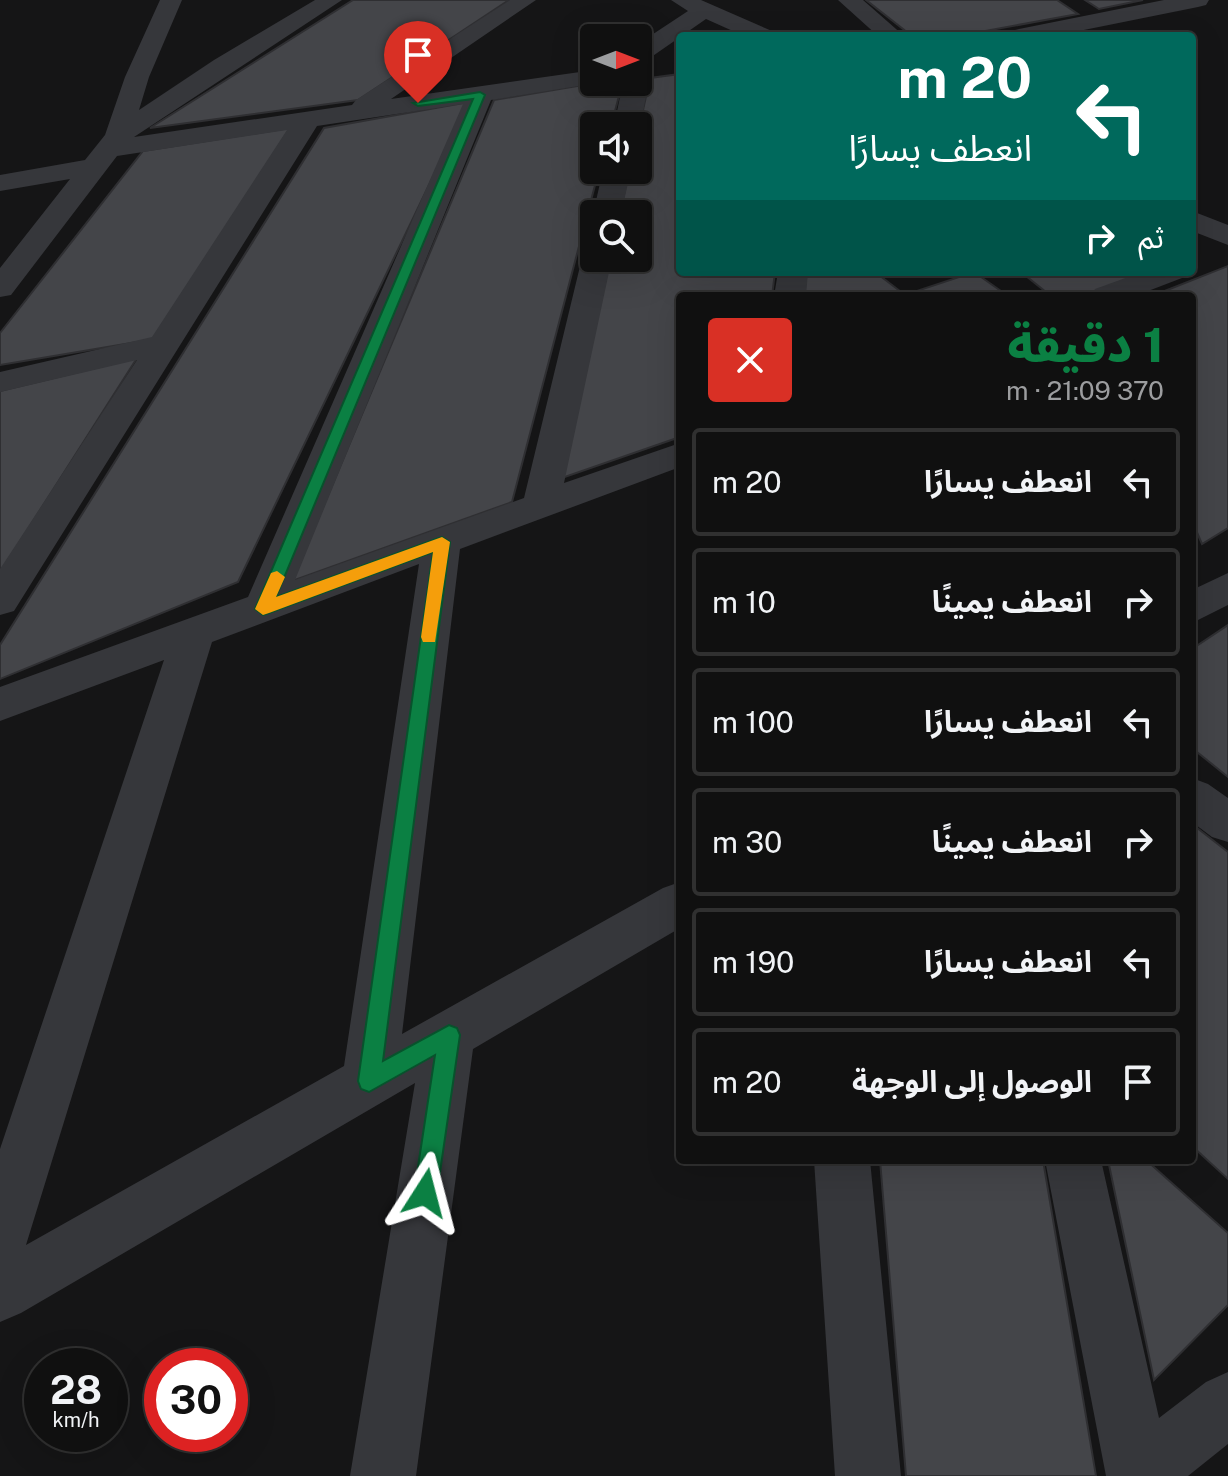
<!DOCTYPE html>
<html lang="ar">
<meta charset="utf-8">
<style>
:root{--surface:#101010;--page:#1e1e1e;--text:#f1f3f6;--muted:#9c9d9f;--line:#303030;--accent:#0b8043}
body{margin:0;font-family:"Public Sans","Noto Sans Arabic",sans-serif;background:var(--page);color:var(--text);direction:rtl;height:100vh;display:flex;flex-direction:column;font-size:30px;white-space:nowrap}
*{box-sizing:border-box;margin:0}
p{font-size:26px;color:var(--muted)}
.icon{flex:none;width:44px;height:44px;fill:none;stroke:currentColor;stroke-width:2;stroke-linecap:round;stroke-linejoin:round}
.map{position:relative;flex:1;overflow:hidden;direction:ltr}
.side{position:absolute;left:676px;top:292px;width:520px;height:872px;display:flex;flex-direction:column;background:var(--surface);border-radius:8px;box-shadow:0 8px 32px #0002,0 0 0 2px var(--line);direction:rtl}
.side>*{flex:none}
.top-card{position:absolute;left:676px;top:32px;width:520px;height:244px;border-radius:8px;box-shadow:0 8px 32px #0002,0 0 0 2px var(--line);direction:rtl;background:#00695c;color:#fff;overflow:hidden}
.needle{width:52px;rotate:90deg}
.controls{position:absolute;left:580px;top:24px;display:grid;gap:16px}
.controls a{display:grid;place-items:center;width:72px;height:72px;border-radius:8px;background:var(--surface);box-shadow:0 8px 32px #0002,0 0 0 2px var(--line);font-size:40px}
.speed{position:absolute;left:24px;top:1348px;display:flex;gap:16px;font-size:40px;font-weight:700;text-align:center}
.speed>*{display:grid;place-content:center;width:104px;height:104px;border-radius:50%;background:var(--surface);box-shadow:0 8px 32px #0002,0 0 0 2px var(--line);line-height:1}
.speed small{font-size:20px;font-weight:400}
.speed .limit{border:12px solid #d22;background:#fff;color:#111}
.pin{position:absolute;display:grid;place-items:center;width:68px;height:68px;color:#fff;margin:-82px -34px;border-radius:50% 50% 50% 0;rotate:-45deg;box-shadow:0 0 8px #0007}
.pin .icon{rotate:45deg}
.me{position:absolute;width:88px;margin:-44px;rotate:9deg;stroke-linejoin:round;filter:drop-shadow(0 0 6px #0008)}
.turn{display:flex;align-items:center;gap:28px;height:168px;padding:0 32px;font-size:36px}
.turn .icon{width:104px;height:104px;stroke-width:2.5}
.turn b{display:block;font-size:56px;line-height:68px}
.then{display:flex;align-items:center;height:76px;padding:0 32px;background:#0003;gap:16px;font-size:30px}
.round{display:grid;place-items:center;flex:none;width:84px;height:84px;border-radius:8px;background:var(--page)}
.head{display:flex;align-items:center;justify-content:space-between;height:136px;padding:0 32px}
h1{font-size:48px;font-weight:800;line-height:60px;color:var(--accent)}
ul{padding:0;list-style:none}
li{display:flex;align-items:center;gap:24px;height:108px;margin:0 16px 12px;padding:0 16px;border:4px solid var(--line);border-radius:8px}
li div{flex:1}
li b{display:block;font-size:30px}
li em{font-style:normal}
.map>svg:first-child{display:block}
.building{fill:#444549;stroke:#2f2f32;stroke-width:2}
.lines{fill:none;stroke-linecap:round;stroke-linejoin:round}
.minor{fill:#36373b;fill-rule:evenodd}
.route{fill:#0b8043;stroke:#07532c;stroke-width:2}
.slow{fill:#f59e0b}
</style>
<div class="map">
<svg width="1228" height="1476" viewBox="0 0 1228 1476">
<rect width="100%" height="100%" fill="#151516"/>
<path class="building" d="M353 0H509L358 100 150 128Z
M866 0H1057L1078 14 958 36H912Z
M1085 0H1143L1099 9Z
M680 74V272H775L772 296H680V437L559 479 610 258H638V214H620L629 170H638V133L650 78Z
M589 84 619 96 611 126H594V170H599L512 502 292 581 494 100Z
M469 102 238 582 0 679V645L324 128Z
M290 128 155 339 0 365V333L143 151Z
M1228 266V528L1202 544 1192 521V296H1152Z
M801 272H875L905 295 974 272 1008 296H800Z
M1021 272H1163L1085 296H1051Z
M137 358 0 573V391Z
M1228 625V777L1192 748V649Z
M1192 824 1228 852V1179L1192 1146Z
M880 1160H1043L1096 1476H906Z
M1108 1160H1146L1228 1233V1305L1154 1380Z"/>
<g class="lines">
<path class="minor" d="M160 0H182L149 77 139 110 214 60 315 0H342L134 137 352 105 356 100 510 0H536L391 99 594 70V82H603L491 100 295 580 524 498 582 258 586 252 594 250V258H612L564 483 680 443V467L460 549 402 1034 663 888 680 882V928L473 1049 416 1476H350L415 1083 21 1313 0 1322V1149L164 660 0 721V687L248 597 463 104 317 126 14 611 0 615V569L137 360 0 392V372L152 337 287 130 117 156 11 295 0 297V268L70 179 0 191V175L85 160 105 135 125 77ZM419 564 344 1066 26 1245 212 642Z
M671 0H701L772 31 776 36H744L706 19 647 60 638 62V44L688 11Z
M838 0H863L904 36H878Z
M1164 0H1209L1206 5 1198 7 1054 36H1007L1011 31 1019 29Z
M638 75 649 82 640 126 638 129V126H614L623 82H638Z
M603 170H631L621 214H593Z
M1192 211 1228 225V245L1192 231Z
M778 272H808L806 296H774Z
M1142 272H1186L1182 278 1135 296H1090L1095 289Z
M1228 573V605L1192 623V590Z
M1192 778 1208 784 1228 798V842L1212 837 1192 822Z
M814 1160H870L901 1476H835Z
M1045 1160H1101L1159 1418 1206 1382 1228 1372V1444L1188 1476H1106Z"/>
</g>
<path class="route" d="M480 92 485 95 276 597 436 539 442 537 450 542 383 1061 449 1025 457 1028 460 1035 437 1193 434 1201 425 1204 417 1201 414 1193 435 1055 369 1092 361 1089 358 1081 433 552 269 613 263 615 255 609 473 99 418 106 413 103Z"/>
<path class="slow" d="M442 537 450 542 435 642H423L421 637 433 552 269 613 263 615 255 609 271 573 277 571 285 577 276 597Z"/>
</svg>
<div class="controls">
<a><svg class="needle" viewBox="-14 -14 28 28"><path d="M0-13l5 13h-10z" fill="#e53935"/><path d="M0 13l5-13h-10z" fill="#9c9d9f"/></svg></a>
<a><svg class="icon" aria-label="sound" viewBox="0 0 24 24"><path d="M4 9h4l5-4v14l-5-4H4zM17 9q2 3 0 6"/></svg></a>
<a><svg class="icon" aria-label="search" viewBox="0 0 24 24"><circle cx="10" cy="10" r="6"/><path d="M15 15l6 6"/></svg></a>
</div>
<div class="speed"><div>28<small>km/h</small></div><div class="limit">30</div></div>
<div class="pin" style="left:418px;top:103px;background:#d93025"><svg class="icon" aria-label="arrive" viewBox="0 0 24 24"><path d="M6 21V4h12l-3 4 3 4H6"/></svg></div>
<svg class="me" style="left:425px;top:1193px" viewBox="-20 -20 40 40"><path d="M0-17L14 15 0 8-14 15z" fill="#0b8043" stroke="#fff" stroke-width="4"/></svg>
<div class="top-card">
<div class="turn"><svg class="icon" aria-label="left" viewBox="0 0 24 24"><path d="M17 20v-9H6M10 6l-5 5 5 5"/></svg><div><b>20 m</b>انعطف يسارًا</div></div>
<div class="then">ثم<svg class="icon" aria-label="right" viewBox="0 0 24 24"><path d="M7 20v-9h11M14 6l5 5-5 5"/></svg></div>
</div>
<section class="side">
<div class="head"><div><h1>1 دقيقة</h1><p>370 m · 21:09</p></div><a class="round" style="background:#d93025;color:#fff"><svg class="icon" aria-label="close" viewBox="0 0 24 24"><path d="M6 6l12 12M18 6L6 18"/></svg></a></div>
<ul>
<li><svg class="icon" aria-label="left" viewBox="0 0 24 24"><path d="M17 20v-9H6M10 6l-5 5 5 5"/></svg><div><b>انعطف يسارًا</b></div><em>20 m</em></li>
<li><svg class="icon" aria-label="right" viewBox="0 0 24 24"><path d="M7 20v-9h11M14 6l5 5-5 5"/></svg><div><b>انعطف يمينًا</b></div><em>10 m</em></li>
<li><svg class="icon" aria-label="left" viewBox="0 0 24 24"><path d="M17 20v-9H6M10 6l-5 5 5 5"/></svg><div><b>انعطف يسارًا</b></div><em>100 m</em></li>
<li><svg class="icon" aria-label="right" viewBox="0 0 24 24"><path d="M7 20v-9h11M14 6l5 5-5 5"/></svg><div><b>انعطف يمينًا</b></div><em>30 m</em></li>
<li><svg class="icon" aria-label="left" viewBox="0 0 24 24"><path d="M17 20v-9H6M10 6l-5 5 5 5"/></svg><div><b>انعطف يسارًا</b></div><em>190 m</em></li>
<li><svg class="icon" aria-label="arrive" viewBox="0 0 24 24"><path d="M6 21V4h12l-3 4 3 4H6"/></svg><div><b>الوصول إلى الوجهة</b></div><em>20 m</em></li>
</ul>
</section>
</div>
